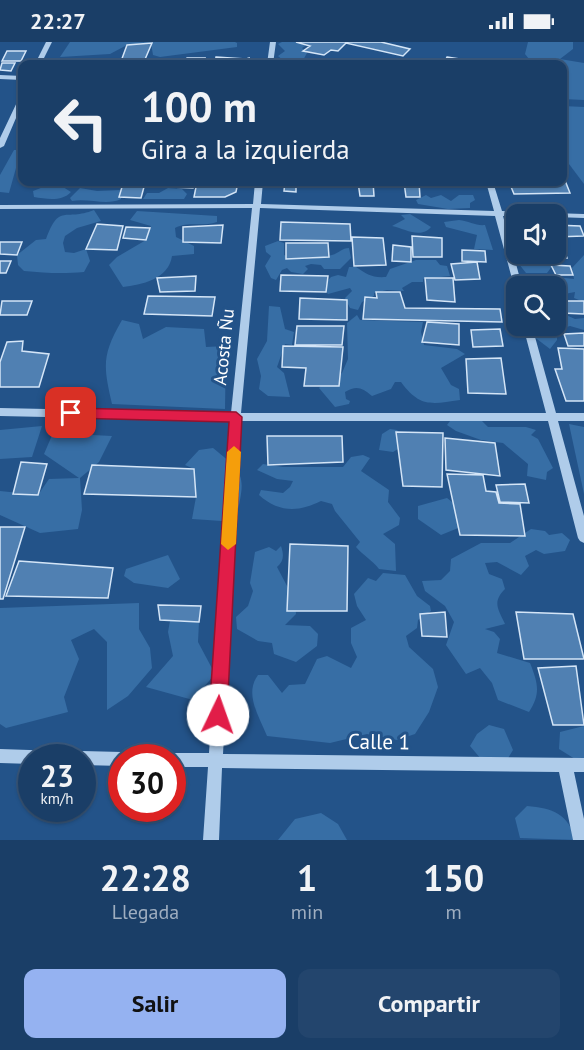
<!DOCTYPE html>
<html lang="es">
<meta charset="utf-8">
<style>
:root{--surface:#1a3e67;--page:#23456d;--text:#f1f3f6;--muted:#9faec0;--line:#38577b;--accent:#95b2f1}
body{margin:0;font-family:"PT Sans",sans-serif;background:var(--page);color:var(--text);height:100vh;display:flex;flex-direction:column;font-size:22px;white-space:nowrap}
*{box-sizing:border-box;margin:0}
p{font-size:20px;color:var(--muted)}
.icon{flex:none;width:33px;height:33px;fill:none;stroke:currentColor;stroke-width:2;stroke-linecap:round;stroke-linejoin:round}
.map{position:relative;height:798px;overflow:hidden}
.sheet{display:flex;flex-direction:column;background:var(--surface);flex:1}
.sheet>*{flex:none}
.hud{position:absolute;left:18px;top:18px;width:549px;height:126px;border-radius:12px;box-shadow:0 2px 4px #0004,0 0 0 2px var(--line);background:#1a3e67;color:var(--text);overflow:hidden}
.controls{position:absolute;left:506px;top:162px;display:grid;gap:12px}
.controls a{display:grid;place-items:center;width:60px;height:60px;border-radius:12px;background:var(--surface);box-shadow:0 2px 4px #0004,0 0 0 2px var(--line);font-size:30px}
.speed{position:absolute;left:18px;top:702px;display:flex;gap:12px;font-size:30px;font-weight:700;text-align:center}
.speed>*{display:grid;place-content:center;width:78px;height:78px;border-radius:50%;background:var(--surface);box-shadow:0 2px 4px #0004,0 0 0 2px var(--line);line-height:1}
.speed small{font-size:15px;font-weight:400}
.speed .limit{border:9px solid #d22;background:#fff;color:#111}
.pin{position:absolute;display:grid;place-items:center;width:51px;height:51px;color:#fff;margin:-26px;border-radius:12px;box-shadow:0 3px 9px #0006}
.me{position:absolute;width:66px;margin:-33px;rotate:3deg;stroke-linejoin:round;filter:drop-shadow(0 0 4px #0008)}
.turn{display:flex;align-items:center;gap:21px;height:126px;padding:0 24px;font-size:27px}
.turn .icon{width:78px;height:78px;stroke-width:2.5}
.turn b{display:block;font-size:42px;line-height:51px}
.eta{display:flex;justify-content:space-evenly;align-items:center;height:102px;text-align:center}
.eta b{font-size:36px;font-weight:700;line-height:42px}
.cta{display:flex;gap:12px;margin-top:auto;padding:12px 24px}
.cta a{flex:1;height:69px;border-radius:12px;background:var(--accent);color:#111;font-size:24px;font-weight:700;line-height:69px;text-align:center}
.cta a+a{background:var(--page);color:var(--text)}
.status{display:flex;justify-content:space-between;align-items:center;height:42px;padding:0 30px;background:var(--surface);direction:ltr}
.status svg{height:16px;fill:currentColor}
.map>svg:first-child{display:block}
.green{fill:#376ea5}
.building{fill:#5080b2;stroke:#d4e5f7;stroke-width:1.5}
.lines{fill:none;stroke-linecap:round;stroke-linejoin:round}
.minor{fill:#afccea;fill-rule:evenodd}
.route{fill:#e11d48;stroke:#92132f;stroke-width:1.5}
.slow{fill:#f59e0b}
.labels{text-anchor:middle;stroke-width:6;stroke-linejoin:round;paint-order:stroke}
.street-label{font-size:18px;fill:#fff;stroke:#235389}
.near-street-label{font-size:21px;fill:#fff;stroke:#235389}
</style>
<div class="status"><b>22:27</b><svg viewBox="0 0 49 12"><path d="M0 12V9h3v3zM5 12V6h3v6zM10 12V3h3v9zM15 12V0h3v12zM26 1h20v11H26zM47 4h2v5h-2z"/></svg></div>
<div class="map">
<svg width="584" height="798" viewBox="0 0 584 798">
<rect width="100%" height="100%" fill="#235389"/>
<path class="green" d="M70 0H235L237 1V5L160 15 153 13 151 1 127 3 110 12 60 15Z
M282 0H304L305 4 302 6 307 11 302 20 304 22H282L285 20 278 14 285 9 278 2Z
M528 0H573V7L560 17 584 21V58L563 57 562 22H533L525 12Z
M563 64 584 65V142L563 114Z
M14 108H22V123L16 126 9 151 0 150V133Z
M46 144 63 145 71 150C62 160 46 157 34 155L33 149Z
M80 146 97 149 121 148V157C107 164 89 156 72 159L70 156Z
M168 146 182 147 187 152 184 157H143L147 151H159Z
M426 153 431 156 441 153 451 159 459 153H473L475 158 470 161V166L448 167 418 162 416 158Z
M94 168 101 179 77 186 65 194 63 201 65 210 74 211 86 207 90 219 84 230C62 232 46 231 24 229L18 223 17 213 36 198 46 197C60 160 64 180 94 168Z
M137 169 217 174V180C203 185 188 179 175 186L176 195 194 204V212L172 214C169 237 141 243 123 245L109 223 117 215 146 198 151 184 130 178Z
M410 172 431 185C421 197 405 187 392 184L405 177 401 173Z
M459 178C469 179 476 184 485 183L493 208 474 207 477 193 446 185 444 180Z
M278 199 284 201V213C299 220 317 217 332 213 339 211 342 206 349 206L351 216 340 227H324L321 223 311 222 305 224 308 227 303 232 291 230 287 226 282 228 276 238 271 236 265 224 271 214 266 210 265 204Z
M523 213H537L556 219 547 231H526L515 217Z
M584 213V260L574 256 575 250 559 253 555 257V244H528L529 232 574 237 572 226Z
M416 218H436L440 223 447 224 450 234 423 237V240H412L402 246 404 249 387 248 374 251V254L362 260 358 268 350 266 345 256 352 249 350 246 328 252 322 245 331 235 338 233 346 235 349 225H356C367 232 371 236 386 235L390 227Z
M269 264 280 265 285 287 294 290 292 303 285 302 277 325 284 331 290 355 268 354 259 347 261 334 257 317 267 299Z
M555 268 575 277 584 276V288L570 284 557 288V298L550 307 533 294 537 284H555Z
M357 273 360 278 423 280 421 290 424 303 457 307 465 312 441 326 451 343 459 347 460 358C432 362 420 366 401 340H395L391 347 372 354C362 346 357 343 345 350L346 357 350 359 349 362 335 365 319 346 328 336 342 331 348 317 347 281Z
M122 278 139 282 143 297 166 285 204 287 206 305 226 304 225 367 112 362C103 323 102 313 122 278Z
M458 377 482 379 488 385H526L536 388 531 393 538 397 553 426 547 430 546 438 527 434 528 422 503 401 481 398 456 389 447 383 450 379Z
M569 382 584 385V452Z
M42 384 32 415 0 417V388Z
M390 387 397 388 402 394 403 404 393 410 379 408 382 392Z
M53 391 112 394 99 420 80 436 82 468 78 487 40 491 0 473V449L38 453 49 437 79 436 44 412Z
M213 406C244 431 246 433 237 472L222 479 192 477 196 455 194 427 185 423 199 408Z
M363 413 370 416 361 429 389 448 388 460 400 476 399 483 383 492 395 502 396 529 379 527C372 518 364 514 356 505L360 500 335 469 332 462 321 459C299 470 279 471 259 453L261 448 283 451 290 445 293 439 277 437 257 428 263 422 283 425H343L351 415Z
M447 456 468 472V482L441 493 418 477V464Z
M531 487 545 489 549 493 562 491 570 498 565 509 544 512 536 508 525 514 529 524 521 533 497 520 485 521 489 532 502 537 505 547C492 560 498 567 505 582L485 587 494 590 500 597 497 611 530 621C538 641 541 652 529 670L498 658 492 641 480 626 466 632 446 603 454 580 445 564 425 549 422 539 441 538 450 529 451 517 481 501H510Z
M281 504C284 513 284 519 277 525L295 559 296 572 285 583 310 584 318 592 317 604 296 620 274 612 272 601 258 599 237 587 236 575 248 564 253 549 250 541 255 510 269 505 276 509Z
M168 513 180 537 168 546 134 541 124 534 126 527Z
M383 531 405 533 417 554 430 564 431 569 418 578 417 586 406 594 409 605 433 627 438 645 429 670 415 692 397 698 367 692 330 701 267 694C259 674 244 652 258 633H268L282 651 289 643 305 642 317 617 327 614 351 626 357 615 351 601V586L366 578 357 564 354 552 368 536 376 539Z
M139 561V587L150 606 152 626 128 654 107 668V600L94 587 71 598 79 617 64 655 68 670 6 686 0 682V566Z
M170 579 199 580 198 600 215 632 193 658 146 645 173 614 168 590Z
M489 683 504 687 513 708 507 718 481 717 470 704 477 692Z
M584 684V718L575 717 559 707 560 690Z
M527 764C553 766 568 772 576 798L520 796 515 776Z
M321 771 338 782 347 798H278L295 777Z"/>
<path class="building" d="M296 0H381L410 7 403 14 346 1 338 9 331 8 324 13 303 9 310 4Z
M152 1 143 22H120L127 3Z
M7 9H26L21 19H2Z
M216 15 246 17 249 16 248 22H215Z
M447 15 492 22 444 21Z
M187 16H205L203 22H184Z
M2 21H15L11 29 0 28Z
M562 131 570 151 514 152 509 140H562Z
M60 140H78L75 145H58Z
M172 140H194L193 146 171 145Z
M197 140H238L236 150 225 155H194Z
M285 140H296V150L284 149Z
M358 140H373L374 154H360Z
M404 140H419L420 155H406Z
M122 145H144L141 156 119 155Z
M281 180 350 182 351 199 280 198Z
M97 182 123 184 117 208 86 207Z
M223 183 221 201 183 200V185Z
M555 183 580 184 584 194 555 195Z
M126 185 150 186 146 198 123 196Z
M412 194 442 196V215H413Z
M352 195 383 196 386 223 354 224Z
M0 200H22L17 213 0 212Z
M286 201H328L329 215 286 217Z
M393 203 411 205V220L392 219Z
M555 204H563L567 216H544L542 212H555Z
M462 208 485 209 486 220 462 219Z
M0 219H11L6 231H0Z
M477 220 480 237 455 238 451 222Z
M551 223 570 224 573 233H556Z
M281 233 328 234 326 250 280 249Z
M196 234 195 249 160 250 157 236Z
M425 236H453L455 260 427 258Z
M376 250H400L405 266 500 267 502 280 363 277 365 255 377 256Z
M148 254 215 255 212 274 144 272Z
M300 256 347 258V278L299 277Z
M2 259H32L27 273H0Z
M559 259H584V272L562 271Z
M427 280 459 282V303L422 300Z
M297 284H344L342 303H295Z
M500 287 503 304 473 305 471 288Z
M584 291V304H568L564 292Z
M23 299 22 309 49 312 39 345H0V320L7 300Z
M283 304 343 305 339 344H304L306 326 282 325Z
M558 306 584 307V359H566L555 327H562Z
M501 316 506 352 468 351 466 317Z
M396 390 443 391 442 445 403 444Z
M267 394H342L343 420 268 423Z
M445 396 495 401 500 434 446 428Z
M21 420 47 422 38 453 13 452Z
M92 423 194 427 196 455 84 452Z
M447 432 483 433 486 449 496 450 499 461 520 462 525 494 460 493Z
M525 442 529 461 500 460 496 443Z
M0 485H25L3 557H0Z
M290 502 348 504 347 569H287Z
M19 519 113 526 108 556 6 554Z
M158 563 201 564 199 580 160 578Z
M445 570 447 595 422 594 420 572Z
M516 570 573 572 584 617H524Z
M576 624 584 683H553L538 626Z"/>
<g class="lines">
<path class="minor" d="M46 0H52L41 22H35Z
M270 0H276L273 22H267Z
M0 33 22 34V38L0 37Z
M22 54V62L4 104 0 106V96L19 56Z
M255 140H263L261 162 494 169 486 140H493L502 169 524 170 525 172H516V174H503L522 244H516V246L514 244 495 174 260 166 241 371H546L523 284H532L556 371H584V379H558L584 474V501L580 499 578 496 548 379H241L223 712 584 716V730H574L584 777V798H573L559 730 222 726 219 798H203L208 725H172V716H166L167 713 172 711H209L231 379 0 374V366L231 371 252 166 0 167V163L253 162Z
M552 171 584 172V176L555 175V172H551Z
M0 707 59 709 64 711 66 716H32V722L0 721Z
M82 709 122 710 127 712 128 716H122V724L82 723V716H75L77 711Z"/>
</g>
<path class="route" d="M71 366 236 370 242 375 227 673 224 679 218 681 212 679 209 673 229 380 71 376 64 371Z"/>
<path class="slow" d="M234 404 241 410 236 502 228 508 221 502 227 410Z"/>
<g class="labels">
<g class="street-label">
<text transform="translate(224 305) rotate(-84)" y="6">Acosta Ñu</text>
</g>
<g class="near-street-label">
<text transform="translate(379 700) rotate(1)" y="7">Calle 1</text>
</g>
</g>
</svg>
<div class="controls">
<a><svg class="icon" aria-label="sound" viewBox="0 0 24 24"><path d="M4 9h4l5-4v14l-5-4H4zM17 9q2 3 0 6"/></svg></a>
<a><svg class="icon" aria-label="search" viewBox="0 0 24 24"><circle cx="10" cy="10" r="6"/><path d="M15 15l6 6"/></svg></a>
</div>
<div class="speed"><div>23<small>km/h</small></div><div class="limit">30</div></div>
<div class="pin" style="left:71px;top:371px;background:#d93025"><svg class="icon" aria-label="arrive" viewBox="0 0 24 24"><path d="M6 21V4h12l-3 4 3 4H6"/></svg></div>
<svg class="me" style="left:218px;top:673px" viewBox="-20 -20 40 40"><circle r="19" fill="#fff"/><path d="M0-13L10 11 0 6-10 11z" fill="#e11d48"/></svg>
<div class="hud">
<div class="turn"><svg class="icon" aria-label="left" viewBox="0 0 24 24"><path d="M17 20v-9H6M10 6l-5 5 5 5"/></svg><div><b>100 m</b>Gira a la izquierda</div></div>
</div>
</div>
<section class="sheet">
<div class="eta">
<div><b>22:28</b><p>Llegada</p></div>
<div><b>1</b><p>min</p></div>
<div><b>150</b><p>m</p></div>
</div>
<div class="cta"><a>Salir</a><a>Compartir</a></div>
</section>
